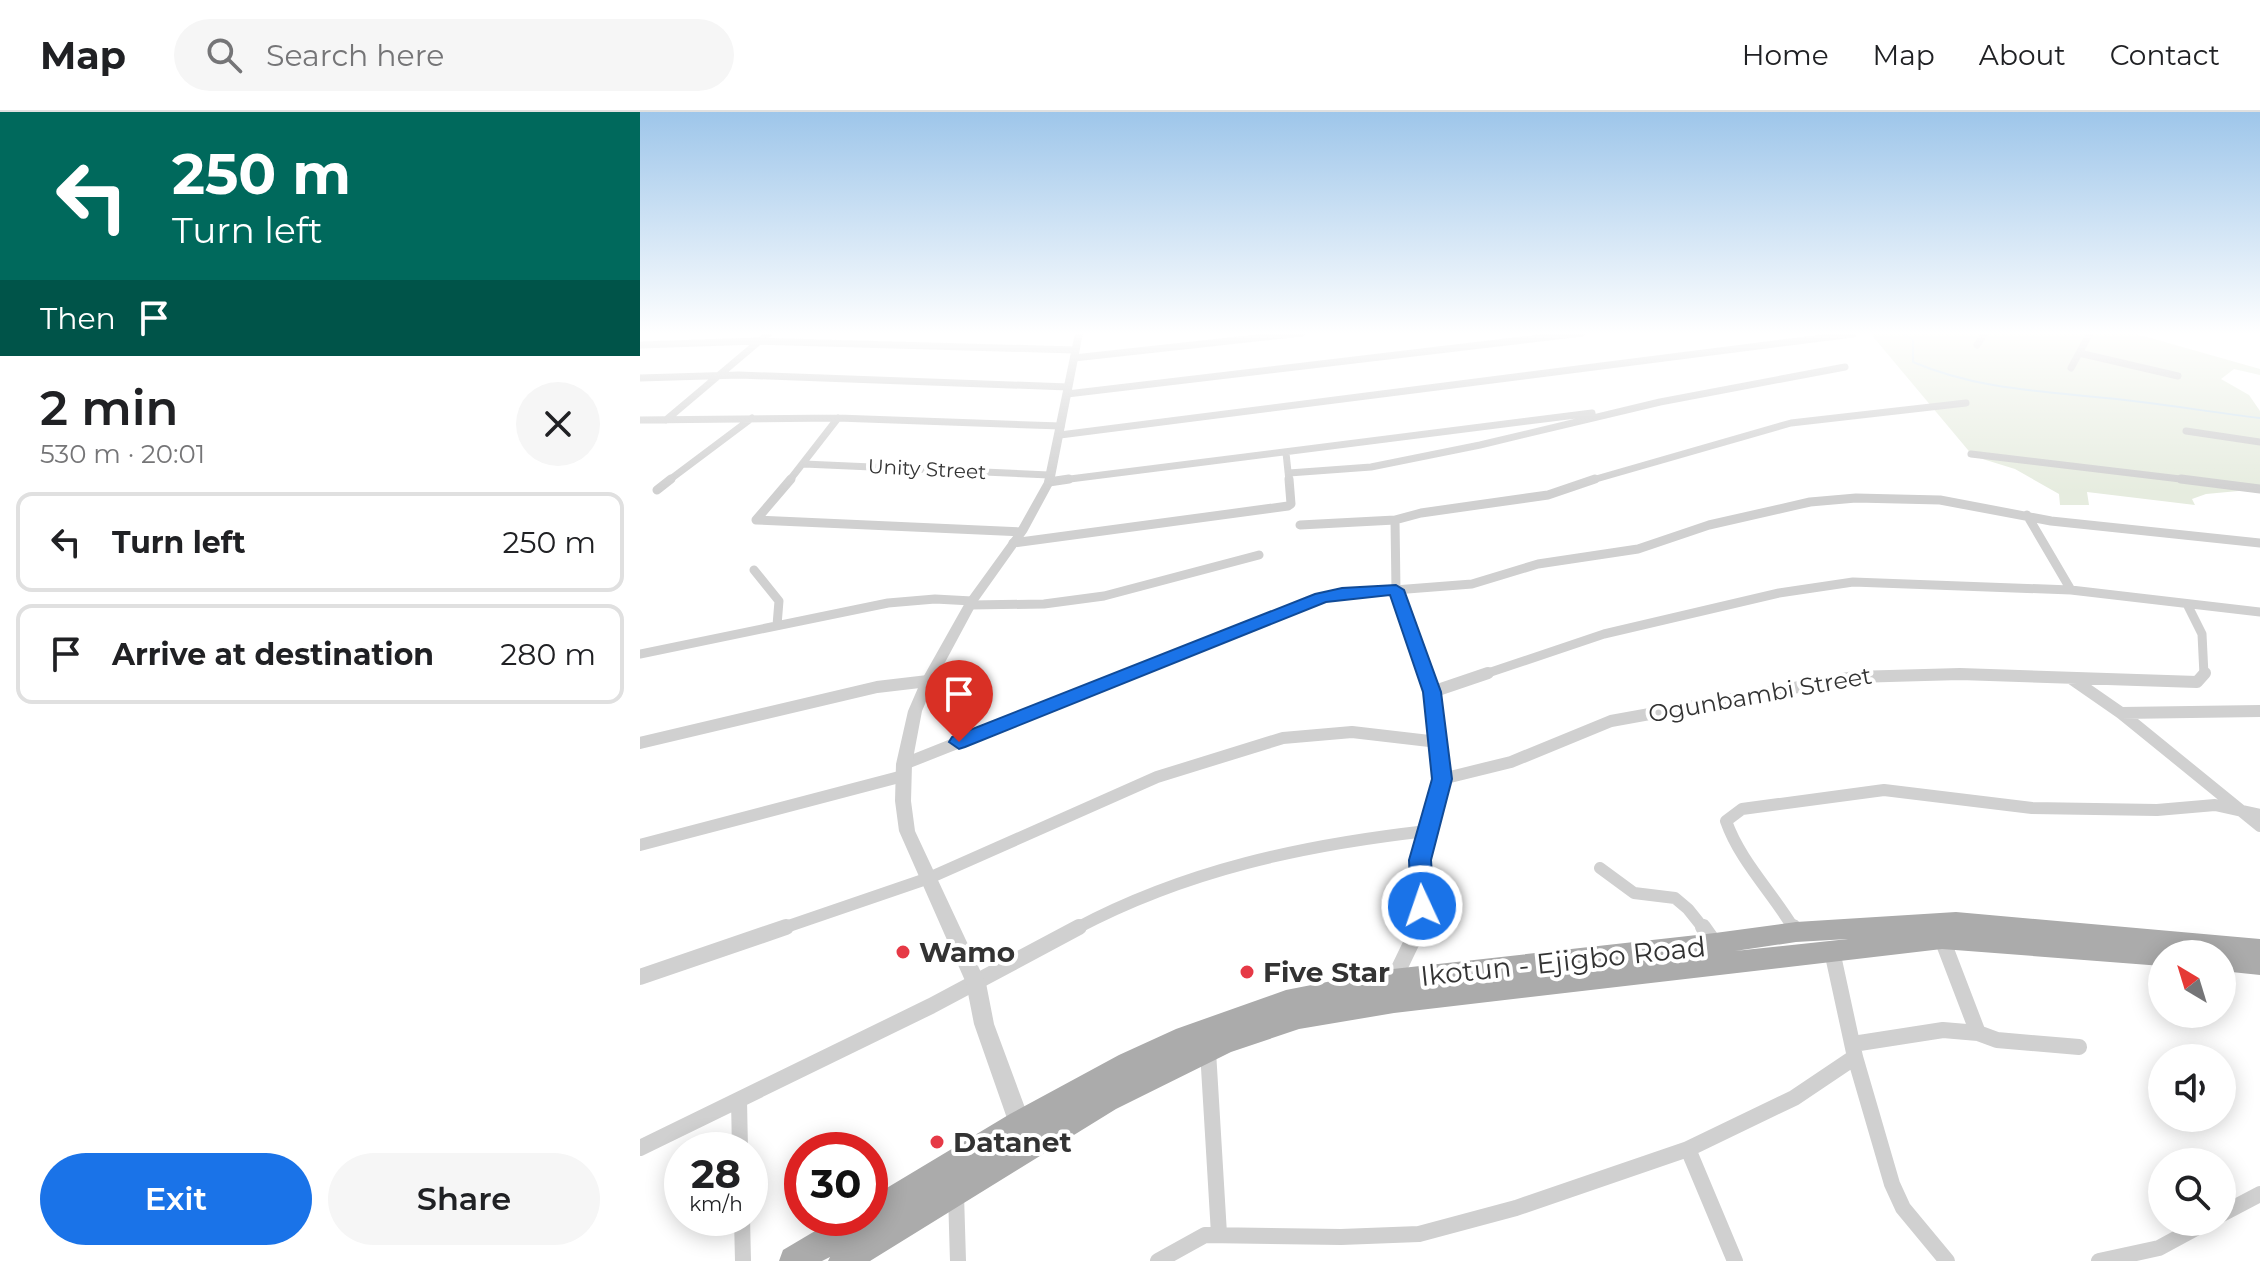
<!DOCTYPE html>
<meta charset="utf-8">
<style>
:root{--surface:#fff;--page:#f6f6f6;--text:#202124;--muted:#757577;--line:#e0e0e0;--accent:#1a73e8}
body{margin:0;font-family:Montserrat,sans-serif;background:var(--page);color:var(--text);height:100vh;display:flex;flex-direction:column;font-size:30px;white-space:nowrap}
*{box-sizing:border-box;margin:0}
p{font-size:26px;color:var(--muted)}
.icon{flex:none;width:44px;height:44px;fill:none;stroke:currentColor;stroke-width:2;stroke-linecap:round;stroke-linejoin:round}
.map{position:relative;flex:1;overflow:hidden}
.details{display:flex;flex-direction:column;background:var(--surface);width:640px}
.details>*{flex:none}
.banner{background:#00695c;color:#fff;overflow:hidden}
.needle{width:52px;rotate:322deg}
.tools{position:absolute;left:1508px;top:828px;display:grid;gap:16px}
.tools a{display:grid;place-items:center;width:88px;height:88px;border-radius:50%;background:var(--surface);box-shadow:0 4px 20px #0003;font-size:40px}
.speed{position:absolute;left:24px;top:1020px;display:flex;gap:16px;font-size:40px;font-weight:700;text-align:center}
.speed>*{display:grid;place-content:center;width:104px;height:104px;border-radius:50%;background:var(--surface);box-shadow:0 4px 20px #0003;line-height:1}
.speed small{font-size:20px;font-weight:400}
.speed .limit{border:12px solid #d22;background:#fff;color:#111}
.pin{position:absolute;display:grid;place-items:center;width:68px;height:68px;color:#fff;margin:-82px -34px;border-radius:50% 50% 50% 0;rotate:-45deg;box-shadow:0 0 8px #0007}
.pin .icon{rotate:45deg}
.me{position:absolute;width:88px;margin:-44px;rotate:357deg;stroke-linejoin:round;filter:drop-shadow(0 0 6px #0008)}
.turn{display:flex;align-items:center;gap:28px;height:168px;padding:0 40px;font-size:36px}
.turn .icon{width:104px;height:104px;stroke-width:2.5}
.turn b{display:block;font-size:56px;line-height:68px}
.then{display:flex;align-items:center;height:76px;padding:0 40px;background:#0003;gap:16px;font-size:30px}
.round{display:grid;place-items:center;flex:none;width:84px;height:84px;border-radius:42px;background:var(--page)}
.headline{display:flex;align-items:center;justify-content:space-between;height:136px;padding:0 40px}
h1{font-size:48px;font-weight:600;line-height:60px}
.action{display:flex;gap:16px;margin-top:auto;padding:16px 40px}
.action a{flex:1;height:92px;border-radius:48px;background:var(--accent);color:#fff;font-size:32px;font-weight:600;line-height:92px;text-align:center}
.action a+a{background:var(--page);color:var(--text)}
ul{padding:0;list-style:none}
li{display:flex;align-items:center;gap:24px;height:100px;margin:0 16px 12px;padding:0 24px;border:4px solid var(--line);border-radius:16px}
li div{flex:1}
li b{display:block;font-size:30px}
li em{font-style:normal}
header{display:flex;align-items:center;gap:48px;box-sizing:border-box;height:112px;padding:0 40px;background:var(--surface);border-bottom:2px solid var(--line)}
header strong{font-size:38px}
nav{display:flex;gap:44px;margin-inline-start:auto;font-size:28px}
.search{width:560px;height:72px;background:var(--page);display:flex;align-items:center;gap:20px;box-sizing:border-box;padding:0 28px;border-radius:44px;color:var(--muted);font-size:30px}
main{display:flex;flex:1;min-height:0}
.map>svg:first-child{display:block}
.green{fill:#e6ecdf}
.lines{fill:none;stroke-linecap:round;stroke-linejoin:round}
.stream{stroke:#cfe2ee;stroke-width:2}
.minor-far3{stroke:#d0d0d0;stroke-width:7}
.minor-far2{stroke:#d0d0d0;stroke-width:9}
.minor-far1{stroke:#d0d0d0;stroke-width:12}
.minor{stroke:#d0d0d0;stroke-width:16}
.tertiary{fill:#d0d0d0;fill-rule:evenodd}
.primary{fill:#ababab;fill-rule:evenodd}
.route{fill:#1a73e8;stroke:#114b97;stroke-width:2}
.poi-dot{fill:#e63946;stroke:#fff;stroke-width:3}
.labels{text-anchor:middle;stroke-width:8;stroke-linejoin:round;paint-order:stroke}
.far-street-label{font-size:20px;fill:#333;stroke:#fff}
.street-label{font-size:24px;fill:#333;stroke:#fff}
.near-poi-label{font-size:28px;font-weight:bold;fill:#333;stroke:#fff;text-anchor:start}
.near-street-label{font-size:28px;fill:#333;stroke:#fff}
</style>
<header>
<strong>Map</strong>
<div class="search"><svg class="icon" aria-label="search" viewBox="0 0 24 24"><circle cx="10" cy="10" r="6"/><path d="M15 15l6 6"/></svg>Search here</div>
<nav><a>Home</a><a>Map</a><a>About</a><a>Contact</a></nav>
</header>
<main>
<section class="details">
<div class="banner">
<div class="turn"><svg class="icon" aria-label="left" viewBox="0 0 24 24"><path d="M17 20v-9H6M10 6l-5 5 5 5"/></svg><div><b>250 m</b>Turn left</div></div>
<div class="then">Then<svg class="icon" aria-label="arrive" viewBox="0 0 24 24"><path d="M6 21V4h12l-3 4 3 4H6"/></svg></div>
</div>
<div class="headline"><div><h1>2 min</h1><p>530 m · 20:01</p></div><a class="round"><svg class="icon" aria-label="close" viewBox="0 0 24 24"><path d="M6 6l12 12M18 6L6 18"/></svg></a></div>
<ul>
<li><svg class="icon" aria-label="left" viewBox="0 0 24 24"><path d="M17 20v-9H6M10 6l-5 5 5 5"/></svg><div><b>Turn left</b></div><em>250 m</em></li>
<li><svg class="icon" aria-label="arrive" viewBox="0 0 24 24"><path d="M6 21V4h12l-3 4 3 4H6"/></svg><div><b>Arrive at destination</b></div><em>280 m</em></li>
</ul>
<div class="action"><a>Exit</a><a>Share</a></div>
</section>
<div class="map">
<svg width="1620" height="1149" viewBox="0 0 1620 1149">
<rect width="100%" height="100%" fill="#fff"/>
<path class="green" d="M1230 221H1493L1620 257V263L1594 257 1581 267 1609 283 1620 299V377L1566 382 1552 387 1555 393 1447 380 1449 393H1420L1419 382 1375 357 1333 344Z"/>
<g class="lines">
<path class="stream" d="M1262 221 1273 228V250C1336 277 1399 279 1466 286 1518 291 1569 300 1620 306"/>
<path class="minor-far3" d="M0 233 117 229 435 238
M1337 233 1345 221
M1439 241 1538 264
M434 246 662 221
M1431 256 1450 221
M0 266 99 263 428 275
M427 282 942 221
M0 308 198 306 421 314
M26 308 129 221
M1546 319 1620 330
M420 323 1213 222
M646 341 649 369
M1331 342 1557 369
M164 352 409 363
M649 361 731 355 840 333 1020 290 1205 255
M28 369 112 306
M149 369 198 306
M414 369 952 301
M949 369 1151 311 1326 291"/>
<path class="minor-far2" d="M151 367 116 408 381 420
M1541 367 1620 377
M409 370 429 367
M17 378 31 367
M1387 403 1431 478
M755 408 756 478 786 563
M660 413 755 408 781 401 908 383 955 367
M373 431 648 394 651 392 649 367
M114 458 139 489 137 513
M330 493 404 492 464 484 619 443
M1548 494 1562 522 1564 563
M0 542 248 491 295 487 332 489
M488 563 690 483 832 472 898 452 998 437 1069 413 1170 390 1216 386 1300 388 1411 409 1620 431
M842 563 964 522 1139 481 1213 470 1431 478 1620 500
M1279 563H1355"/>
<path class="minor-far1" d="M1432 567 1481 601 1620 714
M792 580 848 561
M1481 601 1620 599
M0 631 237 575 288 569
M264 652 493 561
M802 667 871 650 971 609 1214 565 1320 562 1557 570 1565 561
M0 733 263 664
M960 756 994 781 1035 786 1048 797 1064 817
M140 817 289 766 517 665 643 626 712 620 798 630
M435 817C546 758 663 733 787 719
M778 817C789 795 780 773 780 750 780 725 795 696 801 672 806 650 793 583 785 561
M1154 817C1132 780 1100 749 1086 709L1102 697 1244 678 1392 696 1517 698 1575 693 1620 703"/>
<path class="minor" d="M1063 815 1075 832
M1153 815 1156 820
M1192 839 1215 945 1252 1072 1263 1096 1307 1149
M0 865 146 815
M753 869 779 815
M1338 921 1357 928 1439 935
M1213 932 1303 918 1338 921 1302 827
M568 939 579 1122
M99 988 100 1038
M0 1036 291 894 439 815
M1048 1037 1095 1149
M316 1082 318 1149
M1582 1102 1620 1082
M102 1106 103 1149
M518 1149 565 1123 701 1125 779 1122 876 1096 1048 1037 1154 986 1215 945
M1459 1149 1519 1136 1567 1110"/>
<path class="tertiary" d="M435 221H443L414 370 387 420 338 489 295 569 282 599 272 652 271 689 275 719 346 871 354 912 391 1012 388 1020 380 1023 372 1020 369 1012 334 912 326 871 259 719 255 689 256 652 268 599 281 569 326 489 376 420 404 370Z"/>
<path class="primary" d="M1316 800 1620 827V863L1582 859V842H1522V854L1302 837 754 901 659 917 591 940 476 997 230 1149H188L190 1145 182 1149H139L143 1138 197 1106H230V1086L370 1002 479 943 536 917 646 878 753 857 1075 821 1156 810ZM1208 827 1095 839 1156 830Z"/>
</g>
<linearGradient id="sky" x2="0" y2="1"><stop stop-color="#9ec6ea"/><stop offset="0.58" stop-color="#fff"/><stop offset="1" stop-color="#fff" stop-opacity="0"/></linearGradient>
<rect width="1620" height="381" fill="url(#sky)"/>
<path class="route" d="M756 473 764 478 801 580 812 667 791 748 794 794 791 801 782 804 774 801 771 794 769 748 792 667 783 580 750 483 686 490 325 635 319 637 309 630 312 625 675 482 702 476Z"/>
<g class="poi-dot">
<circle cx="263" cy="840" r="8"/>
<circle cx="607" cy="860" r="8"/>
<circle cx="297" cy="1030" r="8"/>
</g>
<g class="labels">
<g class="far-street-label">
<text transform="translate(287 357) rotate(3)" y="7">Unity Street</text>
</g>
<g class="street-label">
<text transform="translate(1120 583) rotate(-10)" y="8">Ogunbambi Street</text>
</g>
<g class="near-poi-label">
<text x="279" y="850">Wamo</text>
<text x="623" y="870">Five Star</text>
<text x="313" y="1040">Datanet</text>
</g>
<g class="near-street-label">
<text transform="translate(923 849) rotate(-6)" y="10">Ikotun - Ejigbo Road</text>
</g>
</g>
</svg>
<div class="tools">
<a><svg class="needle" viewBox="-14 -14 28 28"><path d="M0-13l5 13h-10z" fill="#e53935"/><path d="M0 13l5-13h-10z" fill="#757577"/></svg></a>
<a><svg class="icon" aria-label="sound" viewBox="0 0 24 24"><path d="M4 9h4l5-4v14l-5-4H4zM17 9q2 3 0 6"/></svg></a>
<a><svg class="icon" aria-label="search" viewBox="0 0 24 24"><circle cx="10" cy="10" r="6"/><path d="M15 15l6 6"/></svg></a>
</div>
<div class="speed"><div>28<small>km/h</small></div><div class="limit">30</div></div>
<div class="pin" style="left:319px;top:630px;background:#d93025"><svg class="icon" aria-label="arrive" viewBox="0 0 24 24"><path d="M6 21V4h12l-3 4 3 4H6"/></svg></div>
<svg class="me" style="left:782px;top:794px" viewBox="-20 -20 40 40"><circle r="17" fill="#1a73e8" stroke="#fff" stroke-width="3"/><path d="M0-11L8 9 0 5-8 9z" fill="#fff"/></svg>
</div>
</main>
